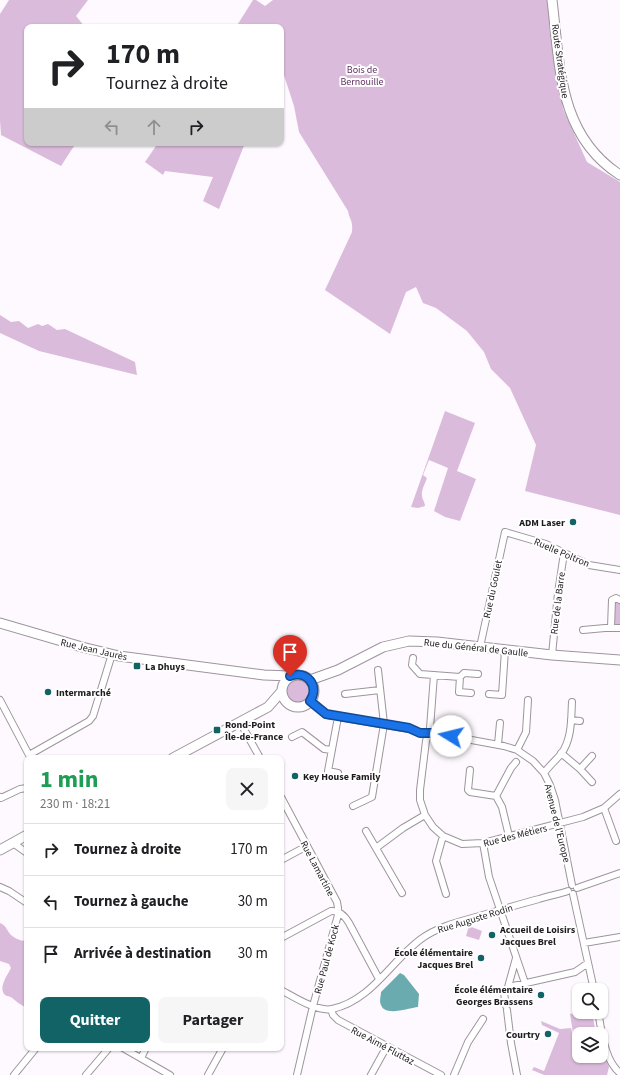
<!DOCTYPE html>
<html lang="fr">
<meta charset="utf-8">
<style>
:root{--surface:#fff;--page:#f6f6f6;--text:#202124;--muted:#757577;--line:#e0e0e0;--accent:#126366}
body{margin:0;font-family:"Source Sans 3",sans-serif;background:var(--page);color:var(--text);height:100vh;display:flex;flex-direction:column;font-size:15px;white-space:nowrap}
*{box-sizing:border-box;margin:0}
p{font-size:13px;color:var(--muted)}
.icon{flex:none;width:22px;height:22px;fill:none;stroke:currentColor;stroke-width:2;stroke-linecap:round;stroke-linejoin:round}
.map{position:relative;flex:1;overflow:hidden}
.panel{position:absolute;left:24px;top:755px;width:260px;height:296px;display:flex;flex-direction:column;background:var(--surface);border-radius:8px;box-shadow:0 1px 3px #0004}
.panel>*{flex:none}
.hud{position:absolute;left:24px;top:24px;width:260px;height:122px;border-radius:8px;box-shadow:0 1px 3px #0004;background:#fff;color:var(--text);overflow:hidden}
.fabs{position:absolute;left:572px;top:983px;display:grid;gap:8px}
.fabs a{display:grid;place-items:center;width:36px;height:36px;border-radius:8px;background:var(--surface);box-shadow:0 1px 3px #0004;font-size:20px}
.pin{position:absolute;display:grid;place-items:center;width:34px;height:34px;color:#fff;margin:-41px -17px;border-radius:50% 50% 50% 0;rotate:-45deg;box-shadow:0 0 4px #0007}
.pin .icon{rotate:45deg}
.me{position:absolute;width:44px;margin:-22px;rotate:279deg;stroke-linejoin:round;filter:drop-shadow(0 0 3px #0008)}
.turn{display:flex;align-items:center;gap:14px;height:84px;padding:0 16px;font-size:18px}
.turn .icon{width:52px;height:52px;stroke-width:2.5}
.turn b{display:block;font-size:28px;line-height:34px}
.lanes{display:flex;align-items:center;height:38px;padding:0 16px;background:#0003;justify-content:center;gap:20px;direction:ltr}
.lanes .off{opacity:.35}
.round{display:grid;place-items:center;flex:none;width:42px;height:42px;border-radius:8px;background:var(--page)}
.head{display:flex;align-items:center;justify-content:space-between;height:68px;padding:0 16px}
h1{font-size:24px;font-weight:700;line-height:30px;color:#1e9e55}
.primary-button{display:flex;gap:8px;margin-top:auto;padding:8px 16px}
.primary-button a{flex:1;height:46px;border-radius:8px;background:var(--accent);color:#fff;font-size:16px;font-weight:700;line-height:46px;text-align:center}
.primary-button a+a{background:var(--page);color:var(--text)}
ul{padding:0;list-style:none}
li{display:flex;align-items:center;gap:12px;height:52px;padding:0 16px;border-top:1px solid var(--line)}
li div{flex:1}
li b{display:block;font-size:15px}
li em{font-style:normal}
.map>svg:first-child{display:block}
.green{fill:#dbbbdb}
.water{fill:#69abae}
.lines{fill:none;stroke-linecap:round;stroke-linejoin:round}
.street-casing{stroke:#9e949e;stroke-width:8}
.secondary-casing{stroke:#9e949e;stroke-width:11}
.street{stroke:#fff;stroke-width:6}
.secondary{stroke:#fff;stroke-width:9}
.route-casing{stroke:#114b97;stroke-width:10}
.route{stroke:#1a73e8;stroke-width:7}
.poi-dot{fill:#126366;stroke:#fff;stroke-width:1.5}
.labels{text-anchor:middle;stroke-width:4;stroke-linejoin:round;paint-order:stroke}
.street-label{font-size:10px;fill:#1f1b1f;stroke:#fff}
.park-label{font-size:10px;fill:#5e3060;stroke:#fff}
.poi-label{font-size:10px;font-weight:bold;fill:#1f1b1f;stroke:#fff;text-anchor:start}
</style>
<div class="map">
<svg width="620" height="1075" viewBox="0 0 620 1075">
<rect width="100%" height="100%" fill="#fef9fe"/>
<path class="green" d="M9 0H88L76 16 85 27H27V143H76L61 166 1 135 0 120V14Z
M253 0H256L265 6 273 0H552L563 109 587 162 620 182V515L525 491 536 445 510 388 491 369 484 352 467 331 436 308 423 303 416 287 406 292 390 334 325 290 352 232C353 220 350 221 348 211L299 132 294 106 281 66V27H236Z
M158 143H245L219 209 203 201 213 177 165 171 163 175 145 162Z
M0 315 11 322 19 321 28 328 38 324 42 326 48 324 57 330 65 329 135 362 137 375 39 351 0 333Z
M445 411 475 423 457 471 476 479 460 521 445 517 434 511 448 468 429 460 423 475 427 478C425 484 421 490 422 496 422 499 425 502 425 506L418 508 411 507Z
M616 601 620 602V626L615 625 613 622 615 602Z
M286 691a12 12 0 1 1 24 0a12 12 0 1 1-24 0Z
M0 923C6 925 7 931 11 935 14 938 19 940 23 941L27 936V1008C19 1004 17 1002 11 997 8 996 4 996 3 992 0 985 8 974 11 968L9 964 0 961Z
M469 926 482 931 479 940 466 936Z
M582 1012H592L596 1034H579V1041L575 1042V1043H579V1056H601V1043L609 1067 607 1075H544L532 1070 534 1067 544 1071 559 1033 542 1025 541 1021 560 1029 571 1028 574 1039 570 1014Z"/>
<path class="water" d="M400 973 404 975 419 994 418 1007C409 1008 385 1017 381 1005 379 1001 381 996 381 992Z"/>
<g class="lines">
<g class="street-casing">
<path id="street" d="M611 627 612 600 616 598 620 600
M583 630 605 628H620
M480 647 505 532 546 544 589 565 620 570
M552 655 558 593 564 553
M413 658 412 665 420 674 460 677 464 673 478 674
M434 675 430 728 426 741 420 790V800L425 815 433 827 443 836 462 844 483 843 583 817 604 808 620 794
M460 677 459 692 471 693
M345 694 380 690
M489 694 502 695 505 650
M0 700 30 757
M310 701 324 713 327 715 409 729 420 733H434L504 746 517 750 533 761 544 773 550 785 555 800 572 885
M571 720 580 721
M240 722 260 758
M292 737 302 732 324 749 332 750
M498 744 500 723
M517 750 526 732 528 700
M561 753 580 769 592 782
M29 755 89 721 93 716 112 654
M580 769 592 756
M470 770 468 790 470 792 496 796 502 807 509 836
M338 773 328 771 338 717
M544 773C549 766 556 760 561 754 572 739 571 720 572 702
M496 796 511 768 516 762
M0 797 1 798 20 789 27 788
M281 797 337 902 338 908V915L313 1006 297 1075
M353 806 372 797 384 724 378 670
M604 808 616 841
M366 831 402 893
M443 836 436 861 446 894
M13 843 27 853
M483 843 489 877 525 983
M376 848 403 828 425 815
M281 860 307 846
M0 887 9 891 27 903
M577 888 620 873
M573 894 594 990
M281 938 331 911C339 910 345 916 349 923L379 979
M584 943 620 937
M508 987 516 958
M281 990C294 997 317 1012 332 1009 371 1001 391 961 421 939 436 928 454 923 472 918 494 912 516 905 539 899 549 896 559 894 568 891
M506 1006 504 993 508 987 575 972 588 963
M331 1009 333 1015 338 1020 441 1075
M507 1010 511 1043 517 1075
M598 1012C602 1031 604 1060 620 1073
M123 1048 170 1075
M141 1058 146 1048
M14 1075 36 1048
M86 1075 109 1048
M208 1075 223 1048
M371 1075 387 1046
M454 1075 468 1042 483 1019"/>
</g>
<g class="secondary-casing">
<path id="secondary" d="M552 0C560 65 558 135 620 175
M0 623 82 647 119 656 264 675 290 676
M282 691a16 16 0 1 1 32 0a16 16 0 1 1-32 0Z
M310 680 338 670 383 647 409 641 437 642 552 655 620 660
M173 758 268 707 281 692
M0 850 27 835"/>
</g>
<use href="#street" class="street"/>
<use href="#secondary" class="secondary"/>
</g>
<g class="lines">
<g class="route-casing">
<path id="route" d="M290 676C307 670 320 686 310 701L326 714 409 728 420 733H434L451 736"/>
</g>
<use href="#route" class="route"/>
</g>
<g class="poi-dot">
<circle cx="573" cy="522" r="4"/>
<rect x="133" y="662" width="8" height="8" rx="2"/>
<circle cx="48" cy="692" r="4"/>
<rect x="213" y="726" width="8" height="8" rx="2"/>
<circle cx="295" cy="776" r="4"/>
<circle cx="492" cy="935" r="4"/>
<circle cx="481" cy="958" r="4"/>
<circle cx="541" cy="995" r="4"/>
<circle cx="548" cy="1034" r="4"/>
</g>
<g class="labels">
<g class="street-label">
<text transform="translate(561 61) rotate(82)" y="4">Route Stratégique</text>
<text transform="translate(562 552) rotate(23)" y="4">Ruelle Poltron</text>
<text transform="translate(492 589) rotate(-78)" y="4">Rue du Goulet</text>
<text transform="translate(557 603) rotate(-83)" y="4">Rue de la Barre</text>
<text transform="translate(476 647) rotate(6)" y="4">Rue du Général de Gaulle</text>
<text transform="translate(94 649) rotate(13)" y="4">Rue Jean Jaurès</text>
<text transform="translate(558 823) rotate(76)" y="4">Avenue de l'Europe</text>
<text transform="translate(515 835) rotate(-14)" y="4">Rue des Métiers</text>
<text transform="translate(318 868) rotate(62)" y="4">Rue Lamartine</text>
<text transform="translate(475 918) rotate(-17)" y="4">Rue Auguste Rodin</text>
<text transform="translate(326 959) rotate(-75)" y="4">Rue Paul de Kock</text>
<text transform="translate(383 1045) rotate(28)" y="4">Rue Aimé Fluttaz</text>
</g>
<g class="park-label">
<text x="362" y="73">Bois de<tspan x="362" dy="12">Bernouille</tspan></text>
</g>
<g class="poi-label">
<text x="565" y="526" text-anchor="end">ADM Laser</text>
<text x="145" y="670">La Dhuys</text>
<text x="56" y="696">Intermarché</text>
<text x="225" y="728">Rond-Point<tspan x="225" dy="12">Île-de-France</tspan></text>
<text x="303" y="780">Key House Family</text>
<text x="500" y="933">Accueil de Loisirs<tspan x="500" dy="12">Jacques Brel</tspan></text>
<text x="473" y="956" text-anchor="end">École élémentaire<tspan x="473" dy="12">Jacques Brel</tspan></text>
<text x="533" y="993" text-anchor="end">École élémentaire<tspan x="533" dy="12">Georges Brassens</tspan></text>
<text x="540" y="1038" text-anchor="end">Courtry</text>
</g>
</g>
</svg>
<div class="fabs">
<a><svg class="icon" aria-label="search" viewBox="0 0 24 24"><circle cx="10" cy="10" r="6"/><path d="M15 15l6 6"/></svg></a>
<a><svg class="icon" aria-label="layers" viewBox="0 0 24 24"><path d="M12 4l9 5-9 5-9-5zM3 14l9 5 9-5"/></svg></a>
</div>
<div class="pin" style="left:290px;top:676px;background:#d93025"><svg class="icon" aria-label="arrive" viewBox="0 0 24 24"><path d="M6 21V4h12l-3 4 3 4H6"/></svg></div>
<svg class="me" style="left:451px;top:736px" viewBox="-20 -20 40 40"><circle r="19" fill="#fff"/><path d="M0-13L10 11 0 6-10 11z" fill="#1a73e8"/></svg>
<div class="hud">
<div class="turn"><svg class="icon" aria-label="right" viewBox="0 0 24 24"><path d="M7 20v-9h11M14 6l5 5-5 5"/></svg><div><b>170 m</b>Tournez à droite</div></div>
<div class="lanes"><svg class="icon off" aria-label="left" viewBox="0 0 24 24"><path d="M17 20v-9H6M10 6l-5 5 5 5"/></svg><svg class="icon off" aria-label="ahead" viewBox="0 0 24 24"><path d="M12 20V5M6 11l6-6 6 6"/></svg><svg class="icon" aria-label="right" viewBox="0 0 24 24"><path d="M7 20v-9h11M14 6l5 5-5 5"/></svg></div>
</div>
<section class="panel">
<div class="head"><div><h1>1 min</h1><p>230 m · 18:21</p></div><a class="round"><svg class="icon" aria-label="close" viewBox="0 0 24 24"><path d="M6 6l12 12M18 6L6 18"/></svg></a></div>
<ul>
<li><svg class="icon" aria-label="right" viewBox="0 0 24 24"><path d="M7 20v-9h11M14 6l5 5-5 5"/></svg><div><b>Tournez à droite</b></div><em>170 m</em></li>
<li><svg class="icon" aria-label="left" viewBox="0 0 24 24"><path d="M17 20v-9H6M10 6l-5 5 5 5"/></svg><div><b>Tournez à gauche</b></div><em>30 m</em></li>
<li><svg class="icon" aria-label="arrive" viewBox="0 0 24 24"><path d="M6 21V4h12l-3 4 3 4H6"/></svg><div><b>Arrivée à destination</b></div><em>30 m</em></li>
</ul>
<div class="primary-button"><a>Quitter</a><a>Partager</a></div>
</section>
</div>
